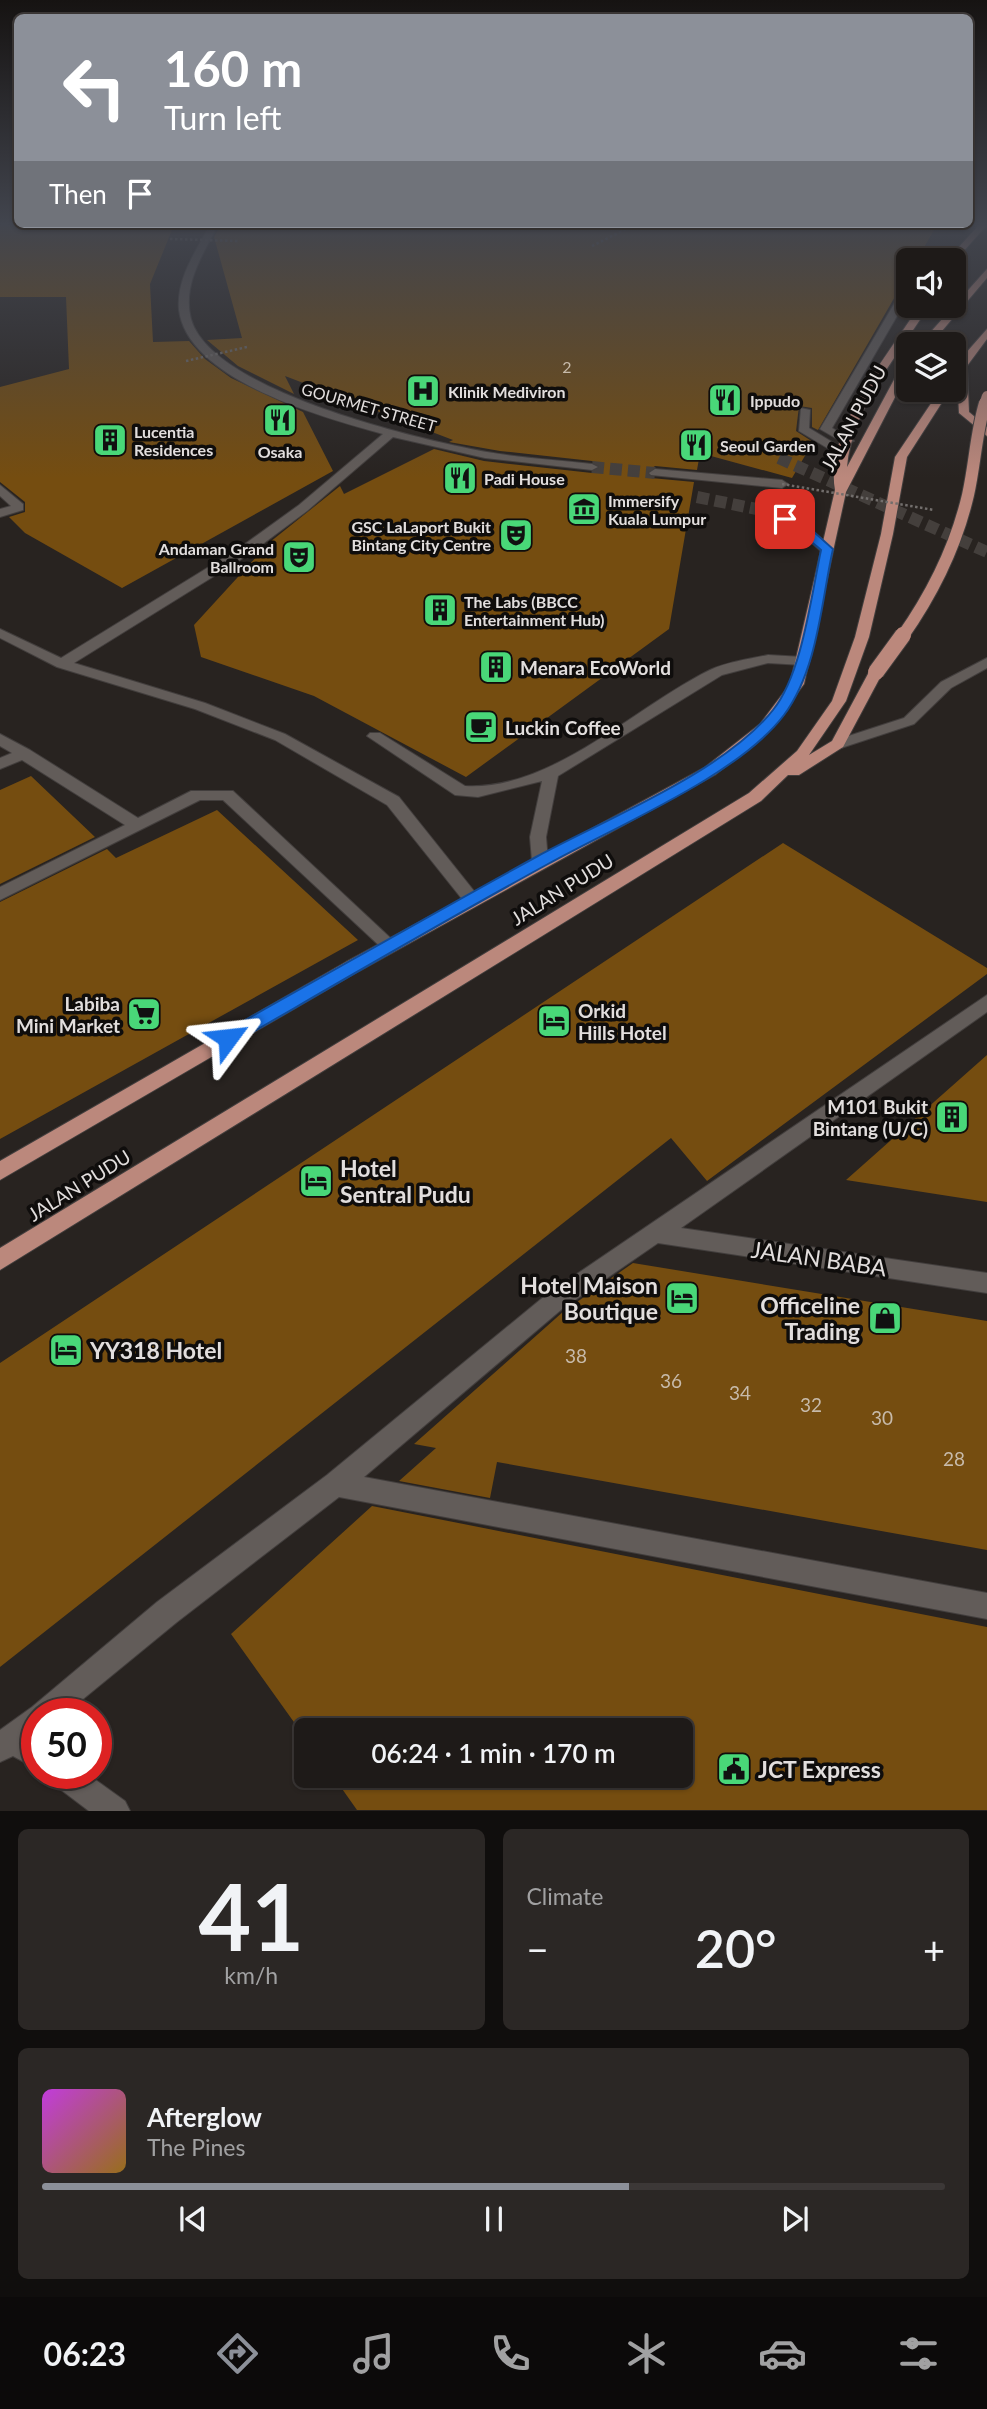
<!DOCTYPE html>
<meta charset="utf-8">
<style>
:root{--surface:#1e1a18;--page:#2b2725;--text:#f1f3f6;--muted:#a1a1a2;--line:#3c3837;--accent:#8c9099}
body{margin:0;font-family:Lato,sans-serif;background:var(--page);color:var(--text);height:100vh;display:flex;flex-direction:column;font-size:26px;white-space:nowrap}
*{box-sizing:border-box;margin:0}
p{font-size:23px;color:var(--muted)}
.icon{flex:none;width:38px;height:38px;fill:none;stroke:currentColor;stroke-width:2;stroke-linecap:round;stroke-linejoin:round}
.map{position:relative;height:1811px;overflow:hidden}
.details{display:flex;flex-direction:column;gap:18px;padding:18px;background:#100e0d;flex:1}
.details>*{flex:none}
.hud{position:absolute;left:14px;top:14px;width:959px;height:214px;border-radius:10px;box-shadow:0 2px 5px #0004,0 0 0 2px var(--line);background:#8c9099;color:#fff;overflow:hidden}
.controls{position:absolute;left:896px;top:248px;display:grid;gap:14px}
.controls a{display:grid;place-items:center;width:70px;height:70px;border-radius:10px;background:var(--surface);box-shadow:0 2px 5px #0004,0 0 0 2px var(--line);font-size:35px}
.speed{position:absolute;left:21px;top:1698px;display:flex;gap:14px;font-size:35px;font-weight:700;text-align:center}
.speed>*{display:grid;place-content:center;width:91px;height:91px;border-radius:50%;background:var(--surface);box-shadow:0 2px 5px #0004,0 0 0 2px var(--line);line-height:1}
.speed .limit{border:10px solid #d22;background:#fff;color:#111}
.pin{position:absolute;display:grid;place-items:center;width:60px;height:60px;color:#fff;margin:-30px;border-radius:14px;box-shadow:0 4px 10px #0006}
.me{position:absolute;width:77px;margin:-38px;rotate:60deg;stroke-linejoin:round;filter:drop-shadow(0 0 5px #0008)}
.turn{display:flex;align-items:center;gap:24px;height:147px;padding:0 35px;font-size:32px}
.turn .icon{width:91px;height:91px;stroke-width:2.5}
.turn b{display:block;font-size:49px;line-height:60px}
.then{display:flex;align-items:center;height:66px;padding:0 35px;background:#0003;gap:14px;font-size:26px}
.big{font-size:52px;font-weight:600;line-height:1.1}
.details .card{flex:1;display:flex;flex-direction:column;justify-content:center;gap:10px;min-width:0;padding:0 24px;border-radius:10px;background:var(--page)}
.details .dial{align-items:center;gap:0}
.dial b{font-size:91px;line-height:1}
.song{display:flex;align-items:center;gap:21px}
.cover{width:84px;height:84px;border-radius:10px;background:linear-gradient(135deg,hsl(290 70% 55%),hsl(40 70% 35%))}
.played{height:7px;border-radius:4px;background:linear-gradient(90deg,var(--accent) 65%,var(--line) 65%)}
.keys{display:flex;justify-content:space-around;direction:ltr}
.heat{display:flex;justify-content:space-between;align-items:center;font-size:38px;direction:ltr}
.details .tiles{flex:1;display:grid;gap:18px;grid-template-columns:1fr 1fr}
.card:last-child{grid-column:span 2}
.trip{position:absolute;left:294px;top:1718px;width:399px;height:70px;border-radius:10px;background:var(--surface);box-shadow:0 2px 5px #0004,0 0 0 2px var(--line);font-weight:600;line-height:70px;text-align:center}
.tab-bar{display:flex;height:112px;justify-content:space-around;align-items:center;background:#0c0a0a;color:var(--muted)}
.tab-bar .icon{width:49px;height:49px}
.tab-bar .on{color:var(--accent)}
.tab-bar b{font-size:32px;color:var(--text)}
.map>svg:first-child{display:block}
.building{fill:#754d10}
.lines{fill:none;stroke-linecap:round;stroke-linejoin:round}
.minor-tunnel{stroke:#443f3c;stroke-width:12;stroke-dasharray:12 6;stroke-linecap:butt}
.minor-casing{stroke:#423e3d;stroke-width:2}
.major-casing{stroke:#423e3d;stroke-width:2}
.path{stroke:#726e6c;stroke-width:2.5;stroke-dasharray:2.5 2.5;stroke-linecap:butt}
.minor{fill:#625c59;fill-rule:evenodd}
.major{fill:#bb887c;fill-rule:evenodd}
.major-bridge-far2-casing{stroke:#423e3d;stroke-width:11;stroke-linecap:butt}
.major-bridge-far1-casing{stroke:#423e3d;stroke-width:14;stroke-linecap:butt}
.major-bridge-casing{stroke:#423e3d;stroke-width:18;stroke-linecap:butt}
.path-bridge{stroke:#726e6c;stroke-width:2.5;stroke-dasharray:2.5 2.5;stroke-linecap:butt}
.major-bridge-far2{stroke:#bb887c;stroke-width:10}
.major-bridge-far1{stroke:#bb887c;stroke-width:12}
.major-bridge{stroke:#bb887c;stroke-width:16}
.route{fill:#1a73e8;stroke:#114b97;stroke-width:2}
.labels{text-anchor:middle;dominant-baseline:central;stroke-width:7;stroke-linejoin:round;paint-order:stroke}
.number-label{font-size:16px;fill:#c7baaa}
.far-poi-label{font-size:16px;font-weight:bold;fill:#e2dedd;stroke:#0f0d0c;text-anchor:start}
.far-street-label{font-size:16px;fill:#e2dedd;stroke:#0f0d0c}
.street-label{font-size:19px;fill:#e2dedd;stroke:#0f0d0c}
.poi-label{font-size:19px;font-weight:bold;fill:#e2dedd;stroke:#0f0d0c;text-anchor:start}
.near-number-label{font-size:19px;fill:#c7baaa}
.near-poi-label{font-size:23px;font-weight:bold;fill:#e2dedd;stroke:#0f0d0c;text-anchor:start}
.near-street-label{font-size:23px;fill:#e2dedd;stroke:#0f0d0c}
</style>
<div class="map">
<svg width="987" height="1811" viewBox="0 0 987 1811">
<rect width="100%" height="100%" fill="#282320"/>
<path class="building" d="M0,225H174L150,284L153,342L189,341L205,359L231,378L303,412L333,471L122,588L25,533L9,517L25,512V502L0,482V387L69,369L66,297H0Z
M221,225H937L916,261H908V274L818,430L812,427V408L799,406L796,431L813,442L792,478L700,453L697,470L655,466L648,471L651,478L694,482L669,629L466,777L314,696L201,657L194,625L270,542L340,486L344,494L434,449L484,461L592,473L600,466L592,461L500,451L449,442L453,440L285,376L294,394L238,366L207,340L242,338L214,237Z
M31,776L95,837L0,884V790Z
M217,810L358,940L0,1139V902L107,849L116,858Z
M783,843L987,968V974L707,1181L671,1138L0,1667V1363Z
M987,1055V1202L846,1180Z
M633,1263L987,1321V1550L497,1462L490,1498L399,1481L436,1448L414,1444L564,1311Z
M372,1506L987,1627V1810H357L333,1776H681V1731H306V1739L231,1634Z"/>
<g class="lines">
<path class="minor-tunnel" d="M779,458L987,552
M592,467L655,473
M697,497L771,512"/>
<g class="minor-casing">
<path id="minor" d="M210,225H218C203,254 182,285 191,319C211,391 420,440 487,452C521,458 557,460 592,464L598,467L592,470L485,458L393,437L307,511L248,555L74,663L205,703L285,734L399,797L478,896L481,900L478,904H466L387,805L275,740L195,709L57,667L0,638V629L61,658L238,549L299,505L383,434C326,418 188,381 179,310C176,279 196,251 210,225Z
M953,253L956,258L935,261L936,259Z
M908,286V297L832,428L854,441L844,443L820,429L903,289Z
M801,408L810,410L809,428L847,451V455H839L799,431Z
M655,469L782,480L788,484L782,488L651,475L649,473Z
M0,485L23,504V510L0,517V509L11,506L0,496Z
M771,508L804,523L833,549L822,552L796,529L767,515L765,512Z
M768,655L803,657L810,661L803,665L768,663L722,675L558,776L546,837L548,861L540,867L532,861L530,837L542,781L478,797L455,795L367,736L370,733H380L465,786C552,791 636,706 710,670C727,662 750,659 768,655Z
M987,658V668L951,688L914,724L838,749L830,744L833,741L904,718L941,682Z
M0,734L30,750L138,818L191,791H233L399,946L396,950H384L223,800H200L0,900V887L125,825L22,760L0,769V758L12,753L0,746Z
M987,995V1012L681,1228L987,1273V1293L658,1243L562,1309L364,1477L987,1593V1619L339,1497L177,1622L66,1713H37V1769L13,1756L0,1762V1730L32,1707L157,1602L327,1475L546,1295Z
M47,1773H86L125,1801L130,1811H89L52,1783Z"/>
</g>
<g class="major-casing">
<path id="major" d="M979,225H987L954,262L946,261Z
M987,269V278L930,345H919Z
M919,306H929C898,355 852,408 847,467L903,363L908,360V372L846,492L804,684L770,730L716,774L359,971L0,1180V1161L346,962L704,768L760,724L790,684L835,490C824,431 889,354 919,306Z
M987,329V339L967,366L969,412L987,427V436L959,413L957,377H954L958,362Z
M940,390H950L907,457L893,534L869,637L846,701L809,755L832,741L869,672L871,669H881L883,672L843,747L799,775H788L761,801L0,1270V1248L749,793L797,751L832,701L855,637L881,534L895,457Z"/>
</g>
<path class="path" d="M592,246L634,225"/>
<use href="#minor" class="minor"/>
<use href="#major" class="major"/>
<g class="major-bridge-far2-casing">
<path id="major-bridge-far2" d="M984,405L987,396"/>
</g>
<g class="major-bridge-far1-casing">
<path id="major-bridge-far1" d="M902,637C933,593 956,546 968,495C975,464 976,433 985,403"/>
</g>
<g class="major-bridge-casing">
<path id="major-bridge" d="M876,672L903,635"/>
</g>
<path class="path-bridge" d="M170,239L239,241
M186,361L247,347
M782,484L934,510"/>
<use href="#major-bridge-far2" class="major-bridge-far2"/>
<use href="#major-bridge-far1" class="major-bridge-far1"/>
<use href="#major-bridge" class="major-bridge"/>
</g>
<linearGradient id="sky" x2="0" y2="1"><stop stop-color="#161312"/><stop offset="0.47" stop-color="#42454e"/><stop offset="1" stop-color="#42454e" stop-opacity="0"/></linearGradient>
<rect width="987" height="478" fill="url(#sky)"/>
<path class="route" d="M785,515L804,523L833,549C821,603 818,669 784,715C738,776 616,826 548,864C442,922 338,983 234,1043H222L219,1038L222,1033C326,975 430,915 536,857C606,819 724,772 773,710C802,674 811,597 821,550C808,538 792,529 780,519Z"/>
<defs>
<g id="hospital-square" transform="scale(1.75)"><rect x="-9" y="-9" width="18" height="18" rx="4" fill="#49d778" stroke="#0f0d0c"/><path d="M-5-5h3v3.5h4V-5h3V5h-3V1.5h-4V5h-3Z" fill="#111"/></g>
<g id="restaurant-square" transform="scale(1.75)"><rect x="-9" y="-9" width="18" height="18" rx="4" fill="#49d778" stroke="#0f0d0c"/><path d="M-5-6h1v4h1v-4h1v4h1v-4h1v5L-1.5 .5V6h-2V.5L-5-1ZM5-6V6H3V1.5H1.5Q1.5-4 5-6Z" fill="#111"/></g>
<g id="building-square" transform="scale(1.75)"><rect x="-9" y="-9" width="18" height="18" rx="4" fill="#49d778" stroke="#0f0d0c"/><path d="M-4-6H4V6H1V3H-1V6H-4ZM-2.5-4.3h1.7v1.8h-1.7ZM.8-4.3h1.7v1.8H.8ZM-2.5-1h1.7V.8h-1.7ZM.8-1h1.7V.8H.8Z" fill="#111"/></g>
<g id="museum-square" transform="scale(1.75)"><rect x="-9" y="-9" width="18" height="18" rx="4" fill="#49d778" stroke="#0f0d0c"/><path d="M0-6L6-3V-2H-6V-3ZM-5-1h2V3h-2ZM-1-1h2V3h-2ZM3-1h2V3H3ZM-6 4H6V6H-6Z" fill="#111"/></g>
<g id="theatre-square" transform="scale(1.75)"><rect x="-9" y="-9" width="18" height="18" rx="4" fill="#49d778" stroke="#0f0d0c"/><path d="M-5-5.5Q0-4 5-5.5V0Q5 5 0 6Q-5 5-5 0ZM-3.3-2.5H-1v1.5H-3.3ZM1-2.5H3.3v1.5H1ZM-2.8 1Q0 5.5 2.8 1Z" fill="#111"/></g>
<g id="cafe-square" transform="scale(1.75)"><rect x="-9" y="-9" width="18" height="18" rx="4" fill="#49d778" stroke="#0f0d0c"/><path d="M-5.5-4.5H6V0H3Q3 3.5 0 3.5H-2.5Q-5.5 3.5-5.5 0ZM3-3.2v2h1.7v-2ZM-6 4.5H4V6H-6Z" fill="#111"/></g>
<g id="supermarket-square" transform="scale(1.75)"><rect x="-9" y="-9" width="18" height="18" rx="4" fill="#49d778" stroke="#0f0d0c"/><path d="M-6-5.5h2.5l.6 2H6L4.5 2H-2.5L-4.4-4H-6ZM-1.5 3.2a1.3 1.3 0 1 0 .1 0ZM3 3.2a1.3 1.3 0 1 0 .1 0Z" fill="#111"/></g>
<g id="hotel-square" transform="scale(1.75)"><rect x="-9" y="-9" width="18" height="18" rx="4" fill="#49d778" stroke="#0f0d0c"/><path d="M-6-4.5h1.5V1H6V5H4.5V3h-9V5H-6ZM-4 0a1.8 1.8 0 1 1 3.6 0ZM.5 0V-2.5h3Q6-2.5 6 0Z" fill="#111"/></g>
<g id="shop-square" transform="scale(1.75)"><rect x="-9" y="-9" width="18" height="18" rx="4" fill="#49d778" stroke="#0f0d0c"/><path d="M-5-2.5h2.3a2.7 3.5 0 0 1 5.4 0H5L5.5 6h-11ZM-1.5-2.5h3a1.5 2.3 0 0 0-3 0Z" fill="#111"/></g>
<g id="civic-square" transform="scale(1.75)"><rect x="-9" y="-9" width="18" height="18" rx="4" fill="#49d778" stroke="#0f0d0c"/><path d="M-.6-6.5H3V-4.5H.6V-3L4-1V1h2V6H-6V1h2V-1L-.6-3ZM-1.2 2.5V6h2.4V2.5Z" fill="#111"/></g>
</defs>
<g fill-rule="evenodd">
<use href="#hospital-square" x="423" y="391"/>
<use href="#restaurant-square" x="725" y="400"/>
<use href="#restaurant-square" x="280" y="420"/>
<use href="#building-square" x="110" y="440"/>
<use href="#restaurant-square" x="696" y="445"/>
<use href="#restaurant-square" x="460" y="478"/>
<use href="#museum-square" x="584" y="509"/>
<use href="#theatre-square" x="516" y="535"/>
<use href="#theatre-square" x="299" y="557"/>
<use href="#building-square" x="440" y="610"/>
<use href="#building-square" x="496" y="667"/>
<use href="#cafe-square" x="481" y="727"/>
<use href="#supermarket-square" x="144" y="1014"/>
<use href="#hotel-square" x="554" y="1021"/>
<use href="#building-square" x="952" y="1117"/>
<use href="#hotel-square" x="316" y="1181"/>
<use href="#hotel-square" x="682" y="1298"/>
<use href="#shop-square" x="885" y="1318"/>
<use href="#hotel-square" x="66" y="1350"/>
<use href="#civic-square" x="734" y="1769"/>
</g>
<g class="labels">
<g class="number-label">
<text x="567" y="366">2</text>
</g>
<g class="far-poi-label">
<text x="448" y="391">Klinik Mediviron</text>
<text x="750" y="400">Ippudo</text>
<text x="134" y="431">Lucentia<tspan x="134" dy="18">Residences</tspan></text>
<text x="720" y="445">Seoul Garden</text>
<text x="280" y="451" text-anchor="middle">Osaka</text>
<text x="484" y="478">Padi House</text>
<text x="608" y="500">Immersify<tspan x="608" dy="18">Kuala Lumpur</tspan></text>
<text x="491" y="526" text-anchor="end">GSC LaLaport Bukit<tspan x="491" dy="18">Bintang City Centre</tspan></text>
<text x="274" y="548" text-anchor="end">Andaman Grand<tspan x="274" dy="18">Ballroom</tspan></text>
<text x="464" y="601">The Labs (BBCC<tspan x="464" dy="18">Entertainment Hub)</tspan></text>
</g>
<g class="far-street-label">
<text transform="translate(369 407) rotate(16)">GOURMET STREET</text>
</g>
<g class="street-label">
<text transform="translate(853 418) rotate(-62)">JALAN PUDU</text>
<text transform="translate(562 889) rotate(-32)">JALAN PUDU</text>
<text transform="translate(79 1185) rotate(-32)">JALAN PUDU</text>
</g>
<g class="poi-label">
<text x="520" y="667">Menara EcoWorld</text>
<text x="505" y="727">Luckin Coffee</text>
<text x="120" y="1003" text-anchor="end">Labiba<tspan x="120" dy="22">Mini Market</tspan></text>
<text x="578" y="1010">Orkid<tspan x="578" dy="22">Hills Hotel</tspan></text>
<text x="928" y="1106" text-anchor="end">M101 Bukit<tspan x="928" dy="22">Bintang (U/C)</tspan></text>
</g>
<g class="near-number-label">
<text x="576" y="1355">38</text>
<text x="671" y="1380">36</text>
<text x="740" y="1392">34</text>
<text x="811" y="1404">32</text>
<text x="882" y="1417">30</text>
<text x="954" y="1458">28</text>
</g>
<g class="near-poi-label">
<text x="340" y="1168">Hotel<tspan x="340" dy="26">Sentral Pudu</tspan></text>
<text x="658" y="1285" text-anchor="end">Hotel Maison<tspan x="658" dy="26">Boutique</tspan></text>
<text x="860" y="1305" text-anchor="end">Officeline<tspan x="860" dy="26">Trading</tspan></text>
<text x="90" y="1350">YY318 Hotel</text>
<text x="758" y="1769">JCT Express</text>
</g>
<g class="near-street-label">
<text transform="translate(819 1258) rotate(8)">JALAN BABA</text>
</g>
</g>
</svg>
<div class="controls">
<a><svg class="icon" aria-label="sound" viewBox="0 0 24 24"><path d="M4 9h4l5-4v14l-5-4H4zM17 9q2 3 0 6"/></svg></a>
<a><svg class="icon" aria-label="layers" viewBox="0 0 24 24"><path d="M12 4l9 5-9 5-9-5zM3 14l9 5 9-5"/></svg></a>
</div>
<div class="speed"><div class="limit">50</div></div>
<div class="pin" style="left:785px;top:519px;background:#d93025"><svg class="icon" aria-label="arrive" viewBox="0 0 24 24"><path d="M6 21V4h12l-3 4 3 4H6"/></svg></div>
<svg class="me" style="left:228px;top:1038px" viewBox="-20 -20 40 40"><path d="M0-17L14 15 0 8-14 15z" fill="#1a73e8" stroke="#fff" stroke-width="4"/></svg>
<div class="trip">06:24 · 1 min · 170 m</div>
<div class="hud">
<div class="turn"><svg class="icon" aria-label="left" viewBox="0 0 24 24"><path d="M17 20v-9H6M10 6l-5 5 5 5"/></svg><div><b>160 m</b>Turn left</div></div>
<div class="then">Then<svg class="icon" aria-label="arrive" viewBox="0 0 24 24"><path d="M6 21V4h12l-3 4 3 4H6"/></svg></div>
</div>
</div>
<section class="details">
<div class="tiles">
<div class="card dial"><b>41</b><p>km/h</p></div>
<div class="card"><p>Climate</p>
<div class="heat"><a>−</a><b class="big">20°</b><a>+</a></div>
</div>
<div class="card">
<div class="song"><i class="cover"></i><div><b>Afterglow</b><p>The Pines</p></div></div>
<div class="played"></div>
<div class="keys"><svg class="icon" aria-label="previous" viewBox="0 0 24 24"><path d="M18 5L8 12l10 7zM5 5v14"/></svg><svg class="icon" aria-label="pause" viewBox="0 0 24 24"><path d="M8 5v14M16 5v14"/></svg><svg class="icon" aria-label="next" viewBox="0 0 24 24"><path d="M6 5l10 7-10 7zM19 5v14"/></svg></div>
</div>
</div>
</section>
<nav class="tab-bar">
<b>06:23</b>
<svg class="icon on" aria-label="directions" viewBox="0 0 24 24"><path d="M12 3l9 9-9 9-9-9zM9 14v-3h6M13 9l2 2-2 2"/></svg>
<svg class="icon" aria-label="music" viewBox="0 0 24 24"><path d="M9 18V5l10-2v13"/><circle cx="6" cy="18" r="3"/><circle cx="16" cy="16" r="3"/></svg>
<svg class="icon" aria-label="phone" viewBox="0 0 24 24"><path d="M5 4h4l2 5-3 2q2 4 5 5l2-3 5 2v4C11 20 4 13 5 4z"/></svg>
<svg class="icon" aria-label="climate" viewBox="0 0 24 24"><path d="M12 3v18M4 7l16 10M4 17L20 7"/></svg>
<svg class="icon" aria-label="car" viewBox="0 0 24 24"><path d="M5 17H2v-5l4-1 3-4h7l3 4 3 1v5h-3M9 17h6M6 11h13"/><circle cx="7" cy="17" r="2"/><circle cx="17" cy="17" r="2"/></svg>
<svg class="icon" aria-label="filters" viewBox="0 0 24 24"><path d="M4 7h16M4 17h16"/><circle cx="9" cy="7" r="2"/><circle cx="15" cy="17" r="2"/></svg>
</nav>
